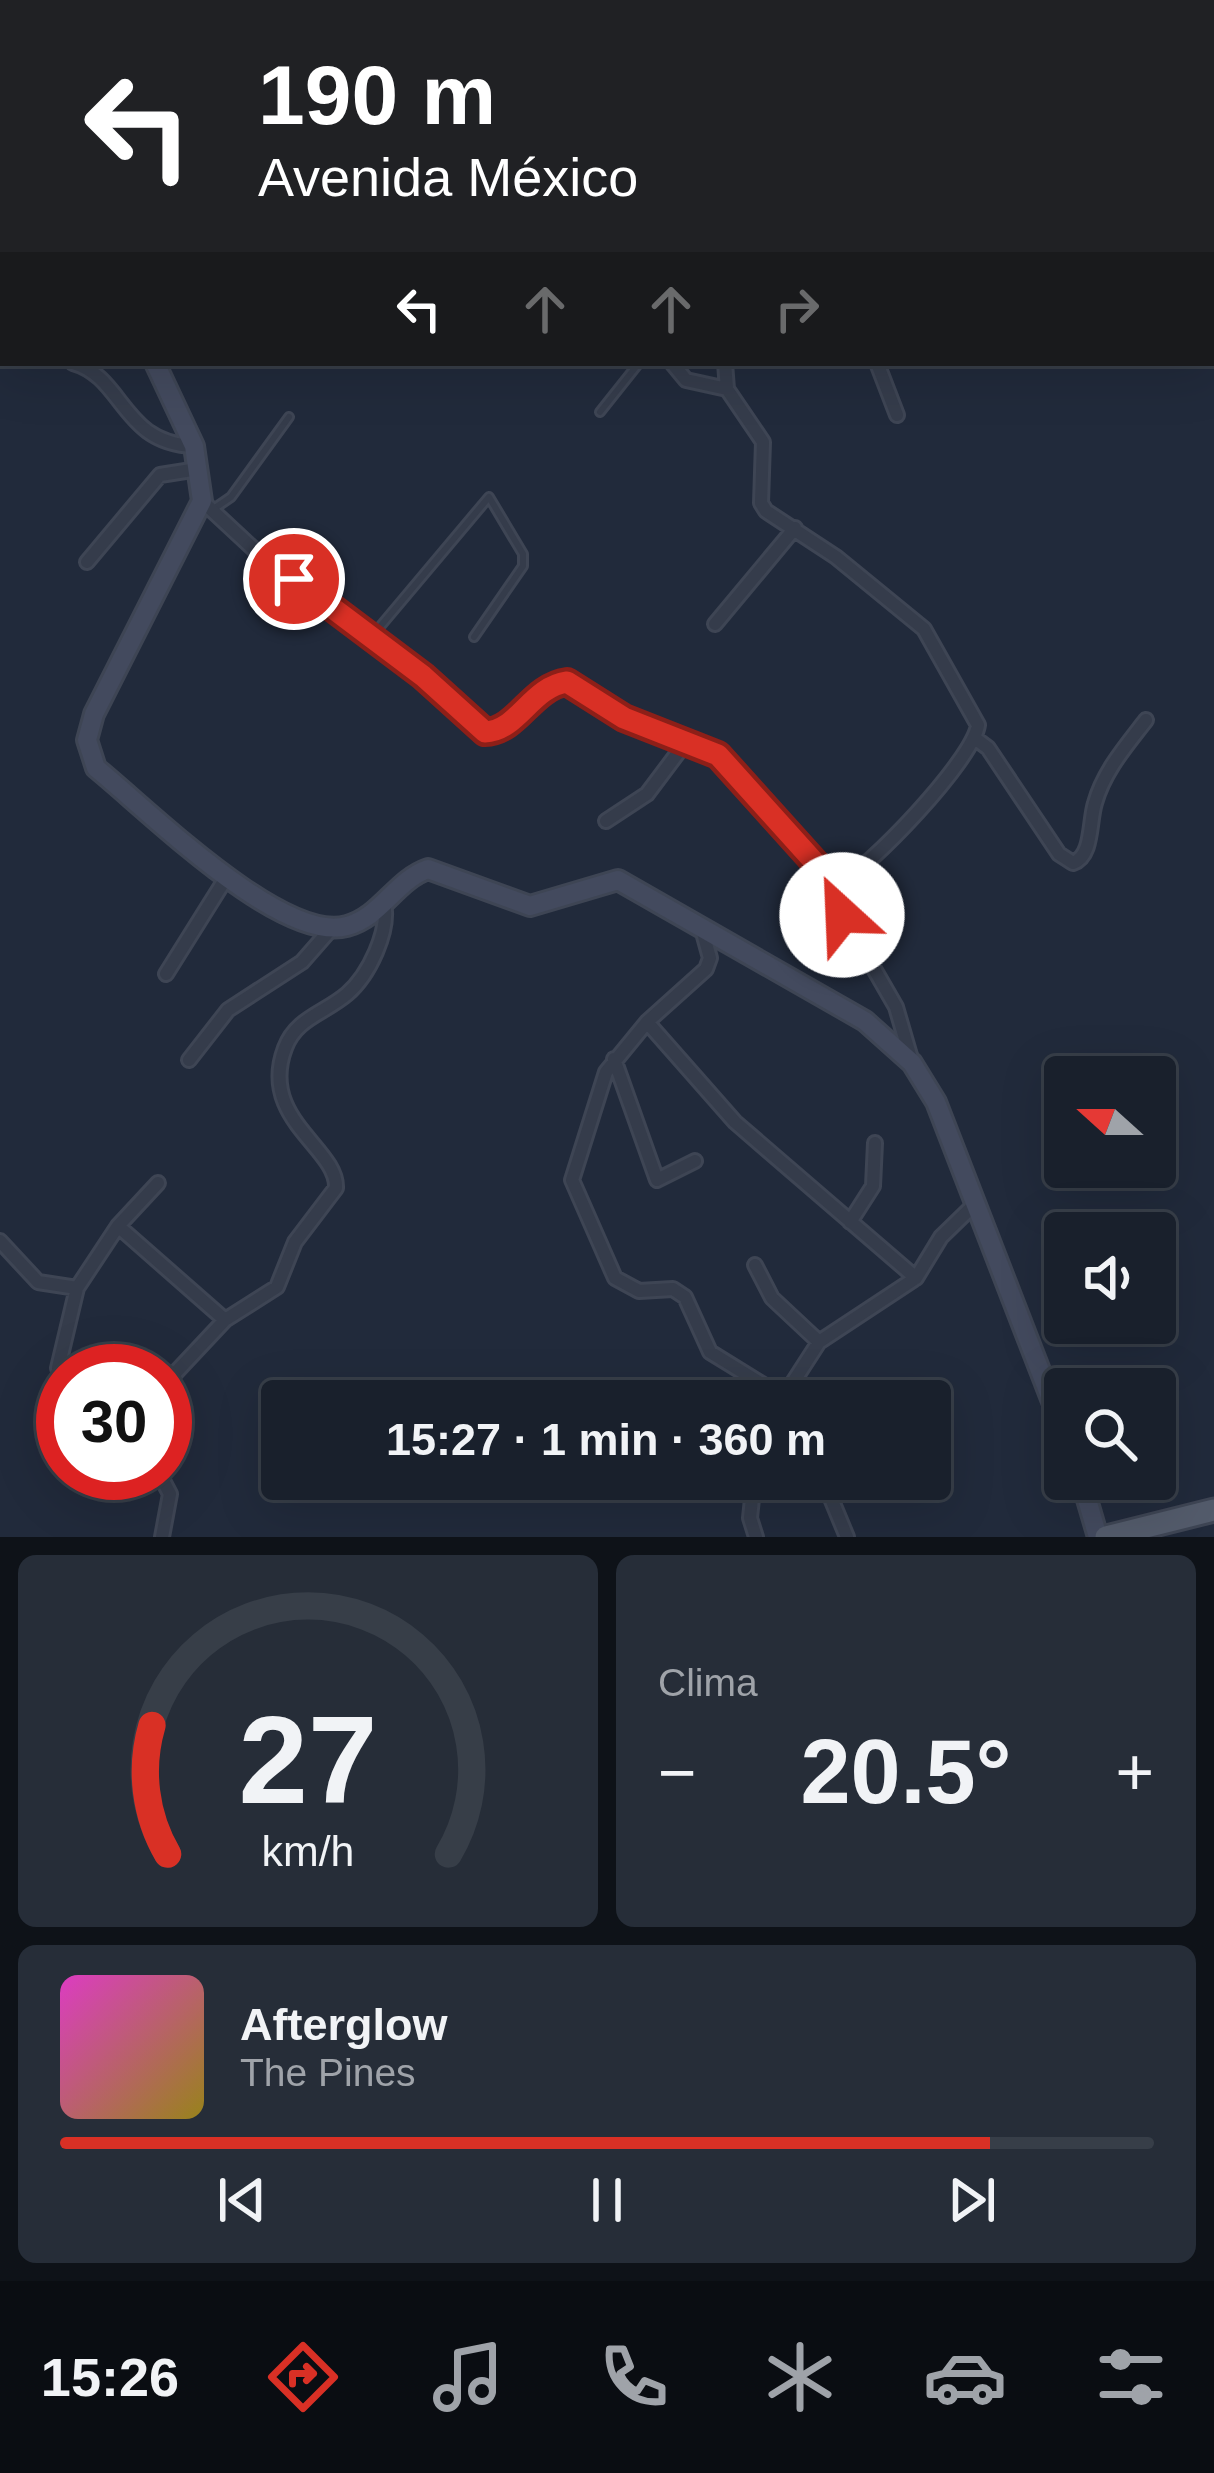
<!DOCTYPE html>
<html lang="es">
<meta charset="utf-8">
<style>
:root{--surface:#19202c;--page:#262d38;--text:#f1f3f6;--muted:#9fa3a9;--line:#373e48;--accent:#d93025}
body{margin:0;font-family:Arial,sans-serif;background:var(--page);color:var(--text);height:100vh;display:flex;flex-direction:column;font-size:45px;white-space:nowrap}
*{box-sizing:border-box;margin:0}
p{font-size:39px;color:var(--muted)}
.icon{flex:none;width:66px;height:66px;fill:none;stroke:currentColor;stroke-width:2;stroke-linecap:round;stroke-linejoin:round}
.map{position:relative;height:1537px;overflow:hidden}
.panel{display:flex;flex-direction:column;gap:18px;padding:18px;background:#0e1218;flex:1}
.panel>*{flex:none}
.hud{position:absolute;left:0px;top:0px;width:1215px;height:366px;box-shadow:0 12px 48px #0002,0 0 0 3px var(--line);background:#202124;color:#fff;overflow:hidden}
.needle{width:78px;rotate:291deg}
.controls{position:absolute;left:1044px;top:1056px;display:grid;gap:24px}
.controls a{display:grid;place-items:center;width:132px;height:132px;border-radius:12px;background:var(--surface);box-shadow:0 12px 48px #0002,0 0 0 3px var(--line);font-size:60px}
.speed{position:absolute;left:36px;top:1344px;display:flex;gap:24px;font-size:60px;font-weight:700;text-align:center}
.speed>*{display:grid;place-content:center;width:156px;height:156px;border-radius:50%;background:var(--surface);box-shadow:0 12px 48px #0002,0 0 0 3px var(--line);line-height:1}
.speed .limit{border:18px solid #d22;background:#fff;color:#111}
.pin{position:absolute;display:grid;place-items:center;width:102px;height:102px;color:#fff;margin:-51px;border:6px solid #fff;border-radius:50%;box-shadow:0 3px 12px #0007}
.me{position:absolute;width:132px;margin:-66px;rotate:335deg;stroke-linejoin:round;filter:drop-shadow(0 0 9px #0008)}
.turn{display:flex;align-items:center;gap:42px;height:252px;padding:0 60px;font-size:54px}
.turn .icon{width:156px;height:156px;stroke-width:2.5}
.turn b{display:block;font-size:84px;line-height:102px}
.lanes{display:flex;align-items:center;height:114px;padding:0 60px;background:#0003;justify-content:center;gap:60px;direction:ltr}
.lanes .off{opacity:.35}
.big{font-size:90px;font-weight:800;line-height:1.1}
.panel .widget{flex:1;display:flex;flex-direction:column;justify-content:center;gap:18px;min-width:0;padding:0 42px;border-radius:18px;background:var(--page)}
.panel .dial{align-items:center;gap:0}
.dial svg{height:312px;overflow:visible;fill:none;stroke:var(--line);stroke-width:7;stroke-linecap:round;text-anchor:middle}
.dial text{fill:var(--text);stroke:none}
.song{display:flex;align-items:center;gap:36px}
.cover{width:144px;height:144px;border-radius:18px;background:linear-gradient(135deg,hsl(310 70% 55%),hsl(50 70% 35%))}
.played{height:12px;border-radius:6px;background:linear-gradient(90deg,var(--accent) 85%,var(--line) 85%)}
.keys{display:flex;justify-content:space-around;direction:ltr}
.heat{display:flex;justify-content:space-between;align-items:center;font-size:66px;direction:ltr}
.panel .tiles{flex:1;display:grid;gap:18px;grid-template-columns:1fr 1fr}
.widget:last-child{grid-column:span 2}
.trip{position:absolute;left:261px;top:1380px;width:690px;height:120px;border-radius:12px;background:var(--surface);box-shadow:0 12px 48px #0002,0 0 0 3px var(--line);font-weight:800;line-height:120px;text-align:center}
.dock{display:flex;height:192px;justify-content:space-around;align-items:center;background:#0a0d12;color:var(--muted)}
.dock .icon{width:84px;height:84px}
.dock .active{color:var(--accent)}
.dock b{font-size:54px;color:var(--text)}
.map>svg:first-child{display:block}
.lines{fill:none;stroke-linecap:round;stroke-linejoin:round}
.lane-casing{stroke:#3e4554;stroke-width:12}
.street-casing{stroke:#3e4554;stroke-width:18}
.secondary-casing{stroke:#3e4554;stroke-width:24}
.primary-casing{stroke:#3e4554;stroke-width:27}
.lane{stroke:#353c4b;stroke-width:6}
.street{stroke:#353c4b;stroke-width:12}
.secondary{stroke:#434a5e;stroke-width:18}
.primary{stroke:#535b6b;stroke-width:21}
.route-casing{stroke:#8d1f18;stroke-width:30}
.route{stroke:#d93025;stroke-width:21}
</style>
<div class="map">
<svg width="1214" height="1537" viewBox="0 0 1214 1537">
<rect width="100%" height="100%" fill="#212a3b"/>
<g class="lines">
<g class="lane-casing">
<path id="lane" d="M542,3L543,0
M600,412L639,363
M215,508L231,497L289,417
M373,635L489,497L523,554V566L474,637"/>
</g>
<g class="street-casing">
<path id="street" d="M421,0L426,3
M292,3L294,0
M727,3L729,0
M0,11L3,10
M0,111L3,116
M0,290L3,292
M73,363C124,377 122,444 194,446
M672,363L686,380L727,389L763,442L761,503L766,511L836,557L924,629L978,725C973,760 869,869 836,886
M725,363L727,389
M877,363L897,415
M202,501L259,554L423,676L485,732C518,731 531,687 567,682L624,718L718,755L732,767L836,886L843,915L896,1007L912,1062
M87,562L160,475L198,469
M715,624L795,528
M976,739L988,748L1059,854L1073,863C1093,856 1089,822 1095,803C1104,771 1126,746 1146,720
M606,821L647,794L686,742
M702,929L710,958L706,969L647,1022L606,1072L572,1180L615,1278L639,1291L673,1289L685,1297L710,1352L783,1397
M166,974L228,875
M647,1022L735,1122L916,1278
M614,1059L657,1180L695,1161
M189,1060L228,1010L302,962L330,930
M850,1222L873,1186L875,1143
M118,1226L225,1320
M0,1241L38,1282L77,1288L118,1226L158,1183
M755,1265L772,1298L819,1342
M63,1379L58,1368L77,1288
M165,1384L225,1320L277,1287L295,1242L336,1188C338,1148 258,1119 285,1048C296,1018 325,1013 347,994C369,975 390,931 384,903
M781,1401L819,1342L916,1278L941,1237L976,1203
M159,1473L170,1494L162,1537
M754,1479L750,1518L756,1537
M823,1479L847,1537"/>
</g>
<g class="secondary-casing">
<path id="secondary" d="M47,0L48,3
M155,363L194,446L202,501L94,714L87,740L96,768C148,810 282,944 347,926C381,917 396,880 428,869L530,906L618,880L865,1021L912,1063L936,1102L1065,1435
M1081,1479L1098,1537"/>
</g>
<g class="primary-casing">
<path id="primary" d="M1106,1537L1214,1510"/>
</g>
<use href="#lane" class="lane"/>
<use href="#street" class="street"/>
<use href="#secondary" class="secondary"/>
<use href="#primary" class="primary"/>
</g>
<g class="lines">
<g class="route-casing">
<path id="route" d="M294,579L423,676L485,732C518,731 531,687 567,682L624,718L718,755L836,886L842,915"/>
</g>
<use href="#route" class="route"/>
</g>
</svg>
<div class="controls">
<a><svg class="needle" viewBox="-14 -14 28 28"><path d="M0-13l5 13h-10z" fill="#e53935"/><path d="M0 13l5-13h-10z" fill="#9fa3a9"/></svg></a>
<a><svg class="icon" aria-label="sound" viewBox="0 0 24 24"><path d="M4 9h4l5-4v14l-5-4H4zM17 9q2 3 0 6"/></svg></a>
<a><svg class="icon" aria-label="search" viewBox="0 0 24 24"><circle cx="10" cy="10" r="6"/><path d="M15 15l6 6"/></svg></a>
</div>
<div class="speed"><div class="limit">30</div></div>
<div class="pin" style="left:294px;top:579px;background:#d93025"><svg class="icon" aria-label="arrive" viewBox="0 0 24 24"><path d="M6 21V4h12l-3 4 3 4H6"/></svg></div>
<svg class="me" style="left:842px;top:915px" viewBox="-20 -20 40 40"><circle r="19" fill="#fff"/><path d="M0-13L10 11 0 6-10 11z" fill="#d93025"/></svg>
<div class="trip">15:27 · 1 min · 360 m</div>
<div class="hud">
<div class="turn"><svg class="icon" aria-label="left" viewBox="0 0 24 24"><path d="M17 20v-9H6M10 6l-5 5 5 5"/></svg><div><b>190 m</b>Avenida México</div></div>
<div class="lanes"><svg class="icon" aria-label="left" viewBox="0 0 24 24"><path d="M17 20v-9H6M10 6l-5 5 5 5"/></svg><svg class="icon off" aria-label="ahead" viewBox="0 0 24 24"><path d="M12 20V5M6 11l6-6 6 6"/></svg><svg class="icon off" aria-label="ahead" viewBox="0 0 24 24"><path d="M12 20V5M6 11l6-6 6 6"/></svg><svg class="icon off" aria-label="right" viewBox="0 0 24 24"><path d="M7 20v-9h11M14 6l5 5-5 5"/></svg></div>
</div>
</div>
<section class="panel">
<div class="tiles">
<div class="widget dial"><svg viewBox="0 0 100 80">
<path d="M14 69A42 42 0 1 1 86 69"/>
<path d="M14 69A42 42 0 0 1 10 36" stroke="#d93025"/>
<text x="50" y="56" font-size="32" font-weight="700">27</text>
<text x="50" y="72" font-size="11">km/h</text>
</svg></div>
<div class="widget"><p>Clima</p>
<div class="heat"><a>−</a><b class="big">20.5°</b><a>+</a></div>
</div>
<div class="widget">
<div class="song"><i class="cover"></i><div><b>Afterglow</b><p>The Pines</p></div></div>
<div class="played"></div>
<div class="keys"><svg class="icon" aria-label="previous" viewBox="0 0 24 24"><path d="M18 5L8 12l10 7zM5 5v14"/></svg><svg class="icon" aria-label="pause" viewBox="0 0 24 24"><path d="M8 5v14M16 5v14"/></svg><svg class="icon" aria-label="next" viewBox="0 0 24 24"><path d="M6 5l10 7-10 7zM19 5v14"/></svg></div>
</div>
</div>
</section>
<nav class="dock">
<b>15:26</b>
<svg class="icon active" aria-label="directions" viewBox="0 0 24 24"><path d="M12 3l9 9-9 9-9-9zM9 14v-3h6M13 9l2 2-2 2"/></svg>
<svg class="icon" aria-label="music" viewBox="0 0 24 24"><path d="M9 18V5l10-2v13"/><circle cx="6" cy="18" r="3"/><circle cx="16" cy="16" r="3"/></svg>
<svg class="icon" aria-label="phone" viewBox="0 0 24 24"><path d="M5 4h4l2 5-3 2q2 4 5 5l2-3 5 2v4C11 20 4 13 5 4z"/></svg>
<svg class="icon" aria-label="climate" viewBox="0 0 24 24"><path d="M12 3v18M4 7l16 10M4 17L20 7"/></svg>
<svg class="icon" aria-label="car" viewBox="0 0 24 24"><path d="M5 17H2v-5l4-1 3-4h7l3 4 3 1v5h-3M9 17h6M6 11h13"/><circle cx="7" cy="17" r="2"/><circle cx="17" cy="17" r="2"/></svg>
<svg class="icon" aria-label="filters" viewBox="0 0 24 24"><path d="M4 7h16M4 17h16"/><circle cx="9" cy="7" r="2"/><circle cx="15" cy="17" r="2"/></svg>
</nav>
